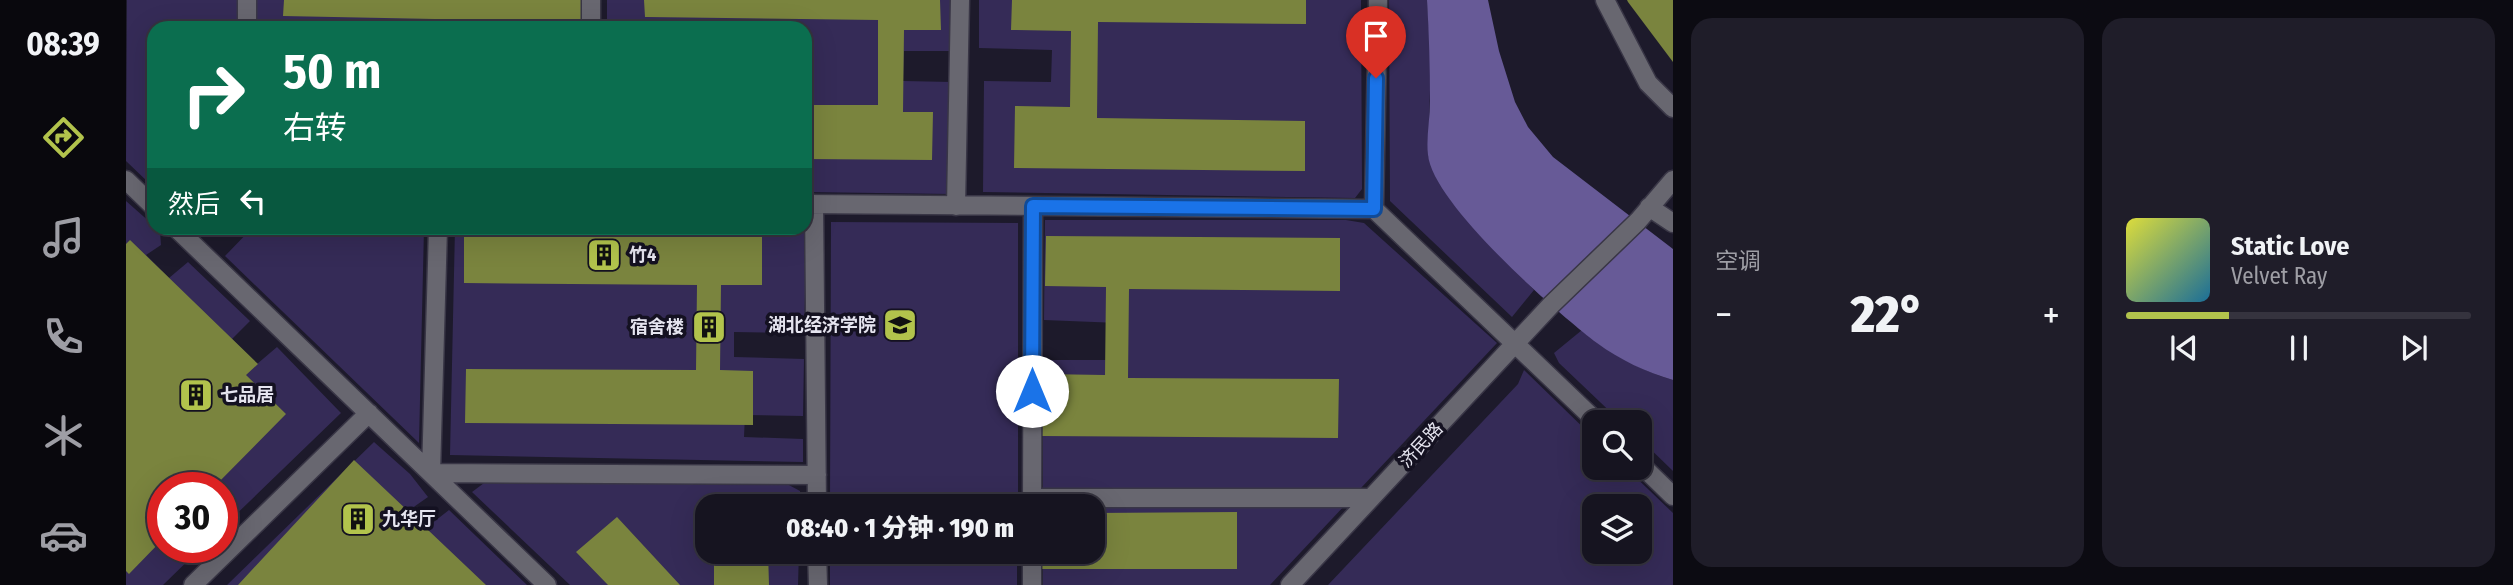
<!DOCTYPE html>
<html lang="zh">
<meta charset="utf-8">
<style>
:root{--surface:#161420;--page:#1f1d29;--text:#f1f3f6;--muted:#9e9ea5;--line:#35333e;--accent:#b2c34c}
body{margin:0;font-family:"Fira Sans Condensed","Noto Sans SC",sans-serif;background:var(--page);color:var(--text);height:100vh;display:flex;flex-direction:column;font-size:26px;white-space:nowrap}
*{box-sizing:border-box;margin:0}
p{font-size:23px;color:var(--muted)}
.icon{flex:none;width:38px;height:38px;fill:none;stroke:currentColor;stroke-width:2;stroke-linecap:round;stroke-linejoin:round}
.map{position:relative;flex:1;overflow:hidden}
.drawer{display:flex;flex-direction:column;gap:18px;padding:18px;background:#0c0b12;width:840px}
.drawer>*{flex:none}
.hud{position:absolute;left:21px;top:21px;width:665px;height:214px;border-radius:21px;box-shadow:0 7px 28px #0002,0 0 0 2px var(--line);background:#0b6e4f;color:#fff;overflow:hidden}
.fabs{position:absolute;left:1456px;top:410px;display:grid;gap:14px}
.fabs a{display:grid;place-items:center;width:70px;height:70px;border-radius:14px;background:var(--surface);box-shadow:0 7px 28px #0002,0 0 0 2px var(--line);font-size:35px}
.speed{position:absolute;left:21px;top:472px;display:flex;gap:14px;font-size:35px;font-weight:700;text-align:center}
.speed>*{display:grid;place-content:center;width:91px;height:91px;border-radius:50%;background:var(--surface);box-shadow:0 7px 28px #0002,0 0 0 2px var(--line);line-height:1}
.speed .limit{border:10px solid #d22;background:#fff;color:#111}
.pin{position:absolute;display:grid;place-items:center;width:60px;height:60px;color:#fff;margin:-72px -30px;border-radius:50% 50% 50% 0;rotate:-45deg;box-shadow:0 0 7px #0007}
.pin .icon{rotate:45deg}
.me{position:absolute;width:77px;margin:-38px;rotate:0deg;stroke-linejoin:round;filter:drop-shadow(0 0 5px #0008)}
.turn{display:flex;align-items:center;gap:24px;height:147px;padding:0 21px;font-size:32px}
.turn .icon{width:91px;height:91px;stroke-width:2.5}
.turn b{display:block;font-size:49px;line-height:60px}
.then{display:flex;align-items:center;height:66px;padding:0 21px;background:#0003;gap:14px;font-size:26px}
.big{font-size:52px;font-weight:800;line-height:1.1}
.drawer .widget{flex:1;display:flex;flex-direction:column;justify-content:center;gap:10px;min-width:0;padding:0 24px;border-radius:21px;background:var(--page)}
.song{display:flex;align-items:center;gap:21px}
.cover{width:84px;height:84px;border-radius:10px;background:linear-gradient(135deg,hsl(60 70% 55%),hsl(200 70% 35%))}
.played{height:7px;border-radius:4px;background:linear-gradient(90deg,var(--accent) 30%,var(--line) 30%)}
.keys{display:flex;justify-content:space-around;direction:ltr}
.heat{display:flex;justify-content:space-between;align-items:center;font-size:38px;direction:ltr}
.drawer .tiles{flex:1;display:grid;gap:18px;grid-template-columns:repeat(2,1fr)}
.trip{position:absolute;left:569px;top:494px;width:410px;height:70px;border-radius:21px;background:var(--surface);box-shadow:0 7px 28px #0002,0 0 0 2px var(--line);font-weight:800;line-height:70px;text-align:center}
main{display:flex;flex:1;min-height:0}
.tabs{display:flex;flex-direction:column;width:126px;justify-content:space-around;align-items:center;background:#09080d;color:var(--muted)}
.tabs .icon{width:49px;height:49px}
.tabs .on{color:var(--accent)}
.tabs b{font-size:32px;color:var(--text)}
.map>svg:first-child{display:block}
.green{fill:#352b57;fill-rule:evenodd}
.water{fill:#675a97}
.building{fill:#7a843e}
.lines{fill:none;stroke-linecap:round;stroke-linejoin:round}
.minor-casing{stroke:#393646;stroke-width:21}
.minor{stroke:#686770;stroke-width:18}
.route-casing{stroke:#114b97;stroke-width:18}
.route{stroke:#1a73e8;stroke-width:12}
.labels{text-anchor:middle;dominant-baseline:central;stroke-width:7;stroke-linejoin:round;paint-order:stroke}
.poi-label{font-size:18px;font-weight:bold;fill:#e5e4ef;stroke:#141121;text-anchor:start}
.street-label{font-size:18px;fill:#e5e4ef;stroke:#141121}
</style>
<main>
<nav class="tabs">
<b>08:39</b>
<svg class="icon on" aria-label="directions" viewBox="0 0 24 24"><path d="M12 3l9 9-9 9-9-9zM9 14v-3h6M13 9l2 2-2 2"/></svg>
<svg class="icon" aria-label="music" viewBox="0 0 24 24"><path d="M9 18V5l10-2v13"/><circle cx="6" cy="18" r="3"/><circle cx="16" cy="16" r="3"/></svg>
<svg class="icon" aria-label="phone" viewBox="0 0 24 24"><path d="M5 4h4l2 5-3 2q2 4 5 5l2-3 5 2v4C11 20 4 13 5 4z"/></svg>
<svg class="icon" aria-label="climate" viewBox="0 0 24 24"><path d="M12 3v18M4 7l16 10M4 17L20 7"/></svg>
<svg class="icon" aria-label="car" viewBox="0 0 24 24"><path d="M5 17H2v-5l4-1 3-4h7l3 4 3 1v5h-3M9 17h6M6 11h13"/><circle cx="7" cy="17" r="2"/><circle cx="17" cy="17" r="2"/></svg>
</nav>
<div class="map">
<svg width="1547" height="585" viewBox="0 0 1547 585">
<rect width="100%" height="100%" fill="#1d1a2b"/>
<path class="green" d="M1,0H121V28H28V184H24L0,161Z
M128,0H461V28H128Z
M481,0H825L824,51H778L777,81L826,82L825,194L679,192V28H481Z
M853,0H1235L1236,189L1229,198L857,192L858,81L925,82L926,50L853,48Z
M1263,0H1301L1305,58L1302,156L1325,201L1408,290L1386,317L1264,201Z
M0,201L34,231L35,245L20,255L43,278L62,262L124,321L106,339L131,364L151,347L215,413L96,528V488H37V548H75L37,585H0Z
M679,218H681L678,333L608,332V357L678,359L677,416L619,415L618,437L677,439V462L324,455L329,228H679Z
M919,220H1220L1238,223L1371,343L1144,585H917V551H966V506H917V360H993V323L918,320Z
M705,222L892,223V506H704Z
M126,228H298L293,443L99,256Z
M1456,330C1483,353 1513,370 1547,380V471L1514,439V422H1495L1433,363L1428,353Z
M1398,370L1468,438V467H1499L1547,513V585H1202L1392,384ZM1468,506H1514V551H1468Z
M248,442L284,474L302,497L282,511L300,528L323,510L401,585H101Z
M358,483L661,484L674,491V506H581V551H673L672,585H444L346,492Z
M704,551H891V585H704Z"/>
<path class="water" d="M1301,0H1362L1373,51L1389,102L1402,127L1427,157L1547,249V380C1520,372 1494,360 1471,343C1430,312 1307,204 1302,155C1300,138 1304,119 1304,101C1304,67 1303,34 1301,0Z"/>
<path class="building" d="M158,0H458L457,22L157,16Z
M518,0H814L815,30H778L777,112H807L806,160L679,159V105H752V20L521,17H519Z
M886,0H1180V24L972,22L971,118L1179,121V171L888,168L889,106L944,107L945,31L885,30Z
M1501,0H1547V62L1502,2Z
M338,228H636V285H595L594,370L627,371V425L339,423L340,369L570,370L571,285L338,283Z
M920,236L1214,238V291L1003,289L1002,378L1213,379L1212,438L915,436L916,374L979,375L980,287L919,286Z
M4,240L132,364L120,375L160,414L87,488H37V539L3,574L0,571V244Z
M228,460L282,511L360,585H112Z
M588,498H640V506H588Z
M1111,512V569H915L914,551H966V513Z
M491,517L554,585H482L450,552Z
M588,551H642L643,585H588Z"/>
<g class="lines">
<g class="minor-casing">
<path id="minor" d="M465,0V28
M1252,0L1248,209L1471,422
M1479,0L1522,83L1547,108
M121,28V0
M0,180L28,207
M679,204L1248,209
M688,204L691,506
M830,206L834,0
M1523,207L1547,223
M50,228L421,585
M312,228L305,473L691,475
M1514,464L1547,496
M906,498H1244
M906,506L907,206
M691,551L692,585
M906,551V585
M67,585L243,413
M1164,585L1425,305L1512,221L1547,180"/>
</g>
<use href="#minor" class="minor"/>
</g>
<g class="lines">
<g class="route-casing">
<path id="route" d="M906,391L907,206L1248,209L1250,78"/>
</g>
<use href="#route" class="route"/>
</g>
<defs>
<g id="building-square" transform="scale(1.75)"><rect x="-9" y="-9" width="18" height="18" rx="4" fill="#b2c34c" stroke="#141121"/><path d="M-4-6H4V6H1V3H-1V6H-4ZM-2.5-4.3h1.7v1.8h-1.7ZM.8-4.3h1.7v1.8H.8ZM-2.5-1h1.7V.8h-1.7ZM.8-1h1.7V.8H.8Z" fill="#111"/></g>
<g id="university-square" transform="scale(1.75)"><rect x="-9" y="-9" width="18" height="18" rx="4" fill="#b2c34c" stroke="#141121"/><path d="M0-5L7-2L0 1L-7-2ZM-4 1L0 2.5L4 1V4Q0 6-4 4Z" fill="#111"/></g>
</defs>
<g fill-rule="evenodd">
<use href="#building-square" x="478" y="255"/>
<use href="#university-square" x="774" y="325"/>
<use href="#building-square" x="583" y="327"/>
<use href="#building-square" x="70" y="395"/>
<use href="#building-square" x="232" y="519"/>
</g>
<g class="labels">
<g class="poi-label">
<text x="503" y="255">竹4</text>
<text x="750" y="325" text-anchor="end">湖北经济学院</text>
<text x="558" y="327" text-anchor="end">宿舍楼</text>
<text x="94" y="395">七品居</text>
<text x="256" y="519">九华厅</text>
</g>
<g class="street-label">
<text transform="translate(1295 445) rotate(-47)">济民路</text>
</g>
</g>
</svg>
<div class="fabs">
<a><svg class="icon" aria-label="search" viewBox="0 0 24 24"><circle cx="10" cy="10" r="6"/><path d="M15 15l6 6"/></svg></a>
<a><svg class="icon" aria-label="layers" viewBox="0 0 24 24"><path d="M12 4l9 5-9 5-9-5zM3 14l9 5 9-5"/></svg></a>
</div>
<div class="speed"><div class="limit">30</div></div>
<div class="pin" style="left:1250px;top:78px;background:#d93025"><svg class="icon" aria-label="arrive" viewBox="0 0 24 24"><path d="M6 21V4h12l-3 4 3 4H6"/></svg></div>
<svg class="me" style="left:906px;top:391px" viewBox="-20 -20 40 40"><circle r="19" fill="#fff"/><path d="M0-13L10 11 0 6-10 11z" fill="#1a73e8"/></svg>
<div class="trip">08:40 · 1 分钟 · 190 m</div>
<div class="hud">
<div class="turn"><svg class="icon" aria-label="right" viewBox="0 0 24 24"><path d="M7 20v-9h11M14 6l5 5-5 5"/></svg><div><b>50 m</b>右转</div></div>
<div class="then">然后<svg class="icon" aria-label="left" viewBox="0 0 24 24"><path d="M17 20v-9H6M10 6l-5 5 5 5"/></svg></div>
</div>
</div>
<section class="drawer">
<div class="tiles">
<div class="widget"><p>空调</p>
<div class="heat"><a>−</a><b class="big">22°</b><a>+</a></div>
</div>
<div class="widget">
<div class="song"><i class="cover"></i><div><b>Static Love</b><p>Velvet Ray</p></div></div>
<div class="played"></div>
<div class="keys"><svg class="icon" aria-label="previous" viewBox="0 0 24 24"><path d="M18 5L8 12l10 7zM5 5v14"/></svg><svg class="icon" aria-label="pause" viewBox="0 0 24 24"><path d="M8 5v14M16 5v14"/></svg><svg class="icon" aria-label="next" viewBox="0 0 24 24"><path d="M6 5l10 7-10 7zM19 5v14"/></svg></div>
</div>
</div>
</section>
</main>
